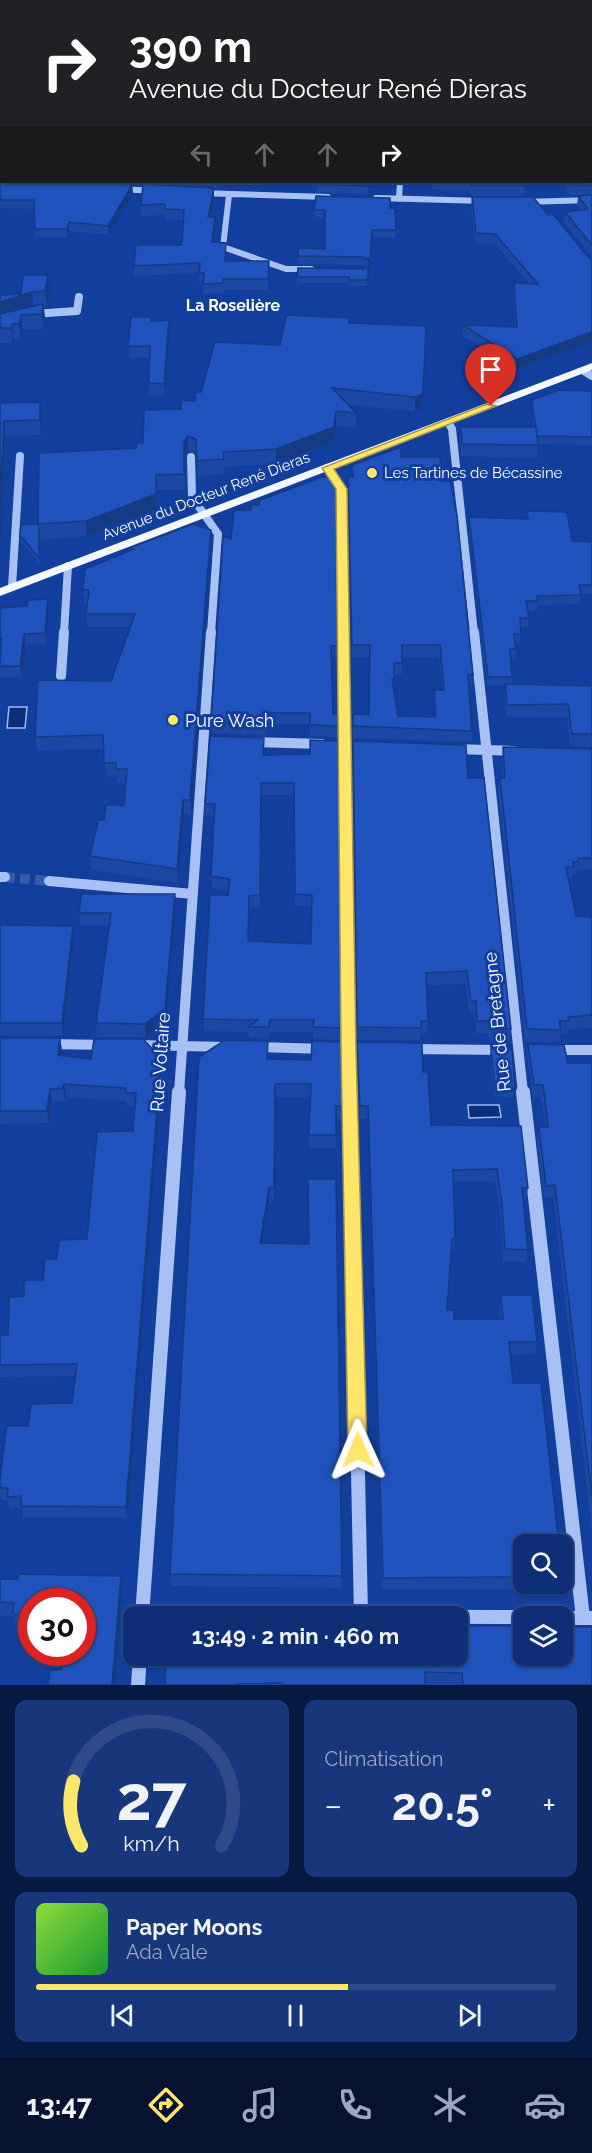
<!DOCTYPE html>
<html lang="fr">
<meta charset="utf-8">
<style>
:root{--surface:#0e2e76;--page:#17367b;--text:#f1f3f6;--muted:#9ba8c5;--line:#2e4a88;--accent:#ffe66b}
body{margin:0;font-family:Raleway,sans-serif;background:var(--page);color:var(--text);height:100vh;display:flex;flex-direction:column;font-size:22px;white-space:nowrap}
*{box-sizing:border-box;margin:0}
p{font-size:20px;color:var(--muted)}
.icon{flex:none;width:33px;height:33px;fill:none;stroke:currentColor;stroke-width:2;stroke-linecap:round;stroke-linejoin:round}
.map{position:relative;height:1685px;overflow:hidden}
.drawer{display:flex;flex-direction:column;gap:15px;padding:15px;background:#081941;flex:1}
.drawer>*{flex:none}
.hud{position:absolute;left:0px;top:0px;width:592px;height:183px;box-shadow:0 2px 4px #0004,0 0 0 2px var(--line);background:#202124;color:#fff;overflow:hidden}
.buttons{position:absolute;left:513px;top:1534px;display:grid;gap:12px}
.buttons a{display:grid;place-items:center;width:60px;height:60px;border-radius:12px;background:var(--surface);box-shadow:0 2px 4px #0004,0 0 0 2px var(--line);font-size:30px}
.speed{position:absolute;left:18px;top:1588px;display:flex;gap:12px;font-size:30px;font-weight:700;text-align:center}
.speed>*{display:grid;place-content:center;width:78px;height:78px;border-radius:50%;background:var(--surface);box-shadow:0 2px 4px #0004,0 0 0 2px var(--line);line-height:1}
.speed .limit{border:9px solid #d22;background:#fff;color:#111}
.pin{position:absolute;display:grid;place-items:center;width:51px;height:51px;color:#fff;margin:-62px -26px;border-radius:50% 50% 50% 0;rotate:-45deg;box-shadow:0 0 6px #0007}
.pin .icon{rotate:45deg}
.me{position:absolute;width:66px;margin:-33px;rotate:359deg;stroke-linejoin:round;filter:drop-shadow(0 0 4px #0008)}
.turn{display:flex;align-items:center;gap:21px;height:126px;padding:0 30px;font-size:27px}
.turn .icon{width:78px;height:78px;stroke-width:2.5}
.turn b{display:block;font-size:42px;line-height:51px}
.lanes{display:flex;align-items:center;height:57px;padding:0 30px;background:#0003;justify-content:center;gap:30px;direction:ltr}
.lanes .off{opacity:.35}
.big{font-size:45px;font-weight:700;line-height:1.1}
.drawer .tile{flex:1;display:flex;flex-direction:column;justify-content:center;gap:9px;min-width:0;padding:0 21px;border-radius:12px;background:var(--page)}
.drawer .dial{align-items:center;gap:0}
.dial svg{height:156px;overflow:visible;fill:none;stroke:var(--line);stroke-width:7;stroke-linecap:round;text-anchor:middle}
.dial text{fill:var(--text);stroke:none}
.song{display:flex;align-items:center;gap:18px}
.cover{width:72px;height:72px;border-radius:9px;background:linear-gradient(135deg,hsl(90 70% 55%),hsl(130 70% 35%))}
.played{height:6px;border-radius:3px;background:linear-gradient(90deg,var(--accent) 60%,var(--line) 60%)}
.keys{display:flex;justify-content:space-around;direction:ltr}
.heat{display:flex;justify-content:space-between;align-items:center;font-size:33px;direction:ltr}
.drawer .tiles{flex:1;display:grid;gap:15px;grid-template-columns:1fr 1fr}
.tile:last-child{grid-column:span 2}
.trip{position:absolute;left:123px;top:1606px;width:345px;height:60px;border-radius:12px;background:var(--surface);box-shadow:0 2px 4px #0004,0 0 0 2px var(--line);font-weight:700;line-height:60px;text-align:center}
.tabs{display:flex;height:96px;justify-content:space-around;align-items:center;background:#06122f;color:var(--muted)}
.tabs .icon{width:42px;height:42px}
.tabs .on{color:var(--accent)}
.tabs b{font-size:27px;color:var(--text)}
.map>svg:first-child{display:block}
.water{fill:#0b2d7a;stroke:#9abaf8;stroke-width:1.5}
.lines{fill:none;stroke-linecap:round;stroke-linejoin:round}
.minor-tunnel{stroke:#365bad;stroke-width:10;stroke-dasharray:10 5;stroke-linecap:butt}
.minor-far3{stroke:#a8c1f4;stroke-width:6}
.minor-far2{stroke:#a8c1f4;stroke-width:8}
.minor-far1{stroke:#a8c1f4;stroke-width:10}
.minor{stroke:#a8c1f4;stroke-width:14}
.major{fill:#f5f8ff;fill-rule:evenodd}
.wall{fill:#1c47a3;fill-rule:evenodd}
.shaded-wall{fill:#163a84}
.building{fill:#2053bd;stroke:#163a84;stroke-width:1.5;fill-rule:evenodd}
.route{fill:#ffe66b;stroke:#a69646;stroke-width:1.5}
.poi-dot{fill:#ffe66b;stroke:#123e9e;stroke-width:2}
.labels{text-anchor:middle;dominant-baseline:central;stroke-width:6;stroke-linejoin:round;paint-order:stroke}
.far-poi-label{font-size:15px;fill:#fff;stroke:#123e9e;text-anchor:start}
.far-street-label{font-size:15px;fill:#fff;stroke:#123e9e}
.far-neighbourhood-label{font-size:16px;font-weight:bold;fill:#fff;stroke:#123e9e}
.poi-label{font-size:18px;fill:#fff;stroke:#123e9e;text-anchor:start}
.street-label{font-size:18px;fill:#fff;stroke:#123e9e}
</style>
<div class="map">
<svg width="592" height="1685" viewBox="0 0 592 1685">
<rect width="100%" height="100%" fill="#123e9e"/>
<path class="water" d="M9,707H27L25,728H7Z
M468,1105H499L501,1117L469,1118Z"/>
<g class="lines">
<path class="minor-tunnel" d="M5,877L49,881"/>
<path class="minor-far3" d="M119,189L157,191
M199,193L328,197
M229,195L223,247L286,269H311
M376,198L484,201
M399,199L400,182
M523,202L592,200"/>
<path class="minor-far2" d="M32,314L77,311L79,297
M584,371L592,376
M448,422L452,429L474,633
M191,457L192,497L218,534L211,633
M327,468L342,489L344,633
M12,587L20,456
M64,633L68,566"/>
<path class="minor-far1" d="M344,632L350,1093
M474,632L523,1093
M61,676L64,632
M251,742L322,744
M455,749L514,751
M0,877H5
M49,881L193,894
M48,1044L108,1045
M135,1045L228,1047
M255,1047L327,1049
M408,1049L504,1050
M552,1050H592
M179,1093L211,632"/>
<path class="minor" d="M350,1092L361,1615
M523,1092L583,1618
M142,1616L524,1617
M142,1617L179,1092
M562,1618H592
M138,1685L140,1656"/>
<path class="major" d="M592,363V370L0,596V588Z"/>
</g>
<path class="wall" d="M0,0H250V2H2Z
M0,80H2V114H0Z
M592,142V195H570L567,190L565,182H591Z
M0,144L2,182L132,185L133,194L108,235L69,231L67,238L35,237L34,209L0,208Z
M102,182H140L139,184Z
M145,182H257V183L217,182L216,188L145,184Z
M318,182H369L367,194L317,193Z
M432,182H522L525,185L524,196H470V190L432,189Z
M592,195V257L564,222L565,212L581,210L577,206L578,196Z
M472,197L548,215L589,258L592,259V342L516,369L462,335L463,325L515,327L513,293L514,283H528L495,244L475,243L471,207Z
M214,198L210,217H215V228L213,242L226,254V261H269L268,290H224L223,294H203V284H199V273L134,276V266L182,245L184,220L165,219V215L141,216V205Z
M390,208L396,230L395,238H371L370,265L368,267L367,286H349V283H297L298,268L363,269L367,267L363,265L298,264V248L325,249V218L314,217V210Z
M50,289L47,306H44L45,319L43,329H22L21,339H13L12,343H0V295L21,294Z
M350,318V323L426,326L422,409L415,411L348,405L356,413V428L336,426L334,442L276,464L224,467V474L198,476L197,454L188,451L185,457V490H157V509L87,536L40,540V539V564L21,542L20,535L38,524L136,448L181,409L195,401L201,392L280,345Z
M151,321L170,332L164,396L150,395L149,358H129L128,346Z
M592,391V445L538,444L537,458L461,456L460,440L461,427H534L532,408V400Z
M0,403L42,416L41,435L5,436L0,557Z
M401,457L441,481L473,675L472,686H469L472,731V742L353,738V714L369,715L370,657H352L348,477H352V465ZM402,657H439L442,690H434V702L435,717L398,716L394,690V674H402Z
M527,511L572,541L592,542V594H581L580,604L538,605L537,610H527L529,618L528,627H521L520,643H515L516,649L515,658H511L512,677V684L592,686V747L570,746L567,717H506L504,696L505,686H487L469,525V517L526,519Z
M211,530V543L191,814H184L178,883L91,870L90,856L104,820L124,805L126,783H117V776L106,777L104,749L37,751L35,737L111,681L130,627H88L86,614L87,604H85L83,590L132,550V547Z
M223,536L337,646V657H331L333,714H338V737L310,736V724H265V735L212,733L211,722Z
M48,599L49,610L46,644L26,645L22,677H0V608L27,606Z
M353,741L468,778L511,1029L510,1042L489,1041L488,1033H476L474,1014H470L466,984L427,985L428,1021L427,1033H421L420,1040H357Z
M503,747L592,749V870H577L576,874H573L572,879H568L576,916L592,917V1028L568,1029L567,1034H560L559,1042H525L498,790L500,778H503L502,760Z
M310,754L342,1028V1040L313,1039V1032H270L269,1039L249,1038L248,1032L204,1031L203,1019L229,891L212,888L211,876L214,816L206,815L205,804L264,755ZM261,795H294L295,906H312L311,944L248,941L249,908L260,907Z
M176,907L166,1022L146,1037H97L96,1023L109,926H80L79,913Z
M0,925L74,939L63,1036L0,1035Z
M0,1038H60L62,1051L61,1055L91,1059L161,1058L162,1071L128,1518H23L22,1508H9L8,1500H1L0,1495V1477L28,1426L72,1403L76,1376L0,1377V1335H8L24,1296L43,1280L57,1259L87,1239L133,1131L135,1106H127L126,1101L66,1097L65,1101L52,1102L49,1123L0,1124Z
M342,1042V1119H336V1148H309L311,1097H275L274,1201H269L262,1243L342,1576V1588L171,1586L170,1574L268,1059L311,1060Z
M357,1042L423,1072L431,1125L528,1188L526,1200H523L528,1250L526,1262H503L501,1218L495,1182H454L455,1238L454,1251H451L447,1310L454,1319H500L499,1307L501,1295L537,1342L535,1354L510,1355L524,1545V1584H561L560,1589H382L368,1119H360L357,1055Z
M528,1044L568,1063H592V1530L553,1197L544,1198L537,1139L539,1127H545L541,1097H533L527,1057Z
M491,1049L515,1090L514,1097L494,1096L490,1056Z
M121,1576L123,1589L115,1685H48L61,1670L82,1602H32V1628L16,1627L14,1616H0V1579Z
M592,1627V1685H165Z"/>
<path class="shaded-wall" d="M2,9V17L0,18V10Z
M132,185L133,194L108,235V226Z
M214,188V198L208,228V217Z
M215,217V228L212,253V242Z
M69,222V231L67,238V229Z
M371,238L370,265L368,268V260Z
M48,275L50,289L47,306L45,291Z
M32,292L33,307L0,317V302Z
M43,304L45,319L43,329L42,314Z
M21,315L22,329L21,339L19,324Z
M169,320L170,332L164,396V384Z
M12,324L13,339L12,343L11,328Z
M426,326L422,409L415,411V397Z
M592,332V342L516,369L517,359Z
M40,402L42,416L41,435L40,420Z
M336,411V426L334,442L276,464V449Z
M4,421L5,436L0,557V499Z
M188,436V451L185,457V490L184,442Z
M156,475L157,509L87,536L86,521Z
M211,530V543L191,814L190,800Z
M48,599L49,610L46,644L45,633Z
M24,634L26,645L22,677L20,666Z
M183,800L184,814L178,883L177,869Z
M175,894L176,907L166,1022L146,1037L145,1024Z
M73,926L74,939L63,1036L62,1023Z
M60,1038L62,1051L60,1068L58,1055Z
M161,1058L162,1071L128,1518L126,1507Z
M64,1084L66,1097L65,1101L63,1088Z
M50,1089L52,1102L49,1123L47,1111Z
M269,1188V1201L260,1255V1243Z
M121,1576L123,1589L115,1685H112Z"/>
<path class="building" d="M0,0H16L14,2H2V9L0,10Z
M34,0H250V2H60Z
M286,0H325V2H286Z
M372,0H538L539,2H372Z
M0,80H2V105H0Z
M591,142H592V185H571L569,182H591Z
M0,144H2V182H72L132,185L108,226L69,222L67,229H35L34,200H0Z
M318,182H368V186L318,184Z
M470,182H522L525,185H471Z
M143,184L214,188L208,217H215L212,242L226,243L225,261H269L268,279H223V283L203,284L204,273H199L200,263L134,266L136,245H182L184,210L165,209V204L141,205Z
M592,195V245L565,212L588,209L578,196Z
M316,196L390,198V208L395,209L396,230H372L370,257L368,260L363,257L298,256V248L325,249V210H314Z
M472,197H533L548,215L553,214L589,258L592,259V332L517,359L463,325L517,327L514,283L538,284L495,234L476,233Z
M368,267V280H349V277H297L298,268L363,269Z
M23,275H48L45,291L32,292L0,302V295L21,294Z
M43,304L42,314L21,315L19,324H12L11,328H0V314Z
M286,315L350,318L349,323L426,326L423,394L415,397L332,388L356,413L336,411L334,427L276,449L223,452L224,459L197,461L196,439L188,436L184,442V474L156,475V494L86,521L38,524L39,453L136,448L137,443H143L144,410L181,409L182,400L195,401L196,392H201L215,342L280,345Z
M131,317H151V321L169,320L164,384L149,383L150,346H128Z
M559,390L592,391V437L537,436L532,400Z
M40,402V420L4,421L0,499V403Z
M461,427H536L538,445L462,444Z
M401,447V457H440L441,481H450L457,515L473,675H468L472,731L353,726V714L369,715L370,645H352L348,477H353L352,465ZM402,645H440L444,690H434L436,717L398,716L392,679H394V663H402Z
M322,477H334L336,481L337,646H331L333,714H338V726L310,725V713H265V724L211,722L223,536L231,539L234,510H251V505H259L260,500Z
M527,511L567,512L572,541L592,542V585H579L581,595L537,596L538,601H526L529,618H520L521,634H514L516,649H510L512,677H488L469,517L528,519Z
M38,524L39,532V558L20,535L21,525Z
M193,524L211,530L190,800H183L177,869L90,856L98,820H104L106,805H124L127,769H116V763H104L103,735L35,737L38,680L111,681L135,614H86L89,590H83L85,569L134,549L132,547Z
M48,599L45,633L24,634L20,666H0L1,639H0V608L27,606L28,600Z
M505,684L592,686V734H572L568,704L507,705Z
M210,736L264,738L263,755L310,754V740L338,741L342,1028L313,1027L314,1020H270L269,1027H248L258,1020L203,1019L210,895H228L230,879L211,876L215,804H205ZM261,783H294L295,894L312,895L311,944L248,941L249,896L260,895Z
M353,741L466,745L468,778H484L511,1029H490L489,1021H477L476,1001H471L467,971L426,973L428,1021H421V1028L357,1027Z
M503,747L592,749V858H578V861L573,862L574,867H566L576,916L592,917V1015L568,1017L569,1021H559L561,1030L527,1029L500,778H505Z
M81,894H175L165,1009L145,1024L96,1023L111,913H79Z
M0,925L73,926L62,1023H0Z
M0,1038H60L58,1055L91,1059L94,1039H143L161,1058L126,1507L21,1506V1496L7,1497L8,1488H0V1477L7,1426H28L31,1404L72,1403L77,1364L0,1365V1335H8L9,1297L24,1296V1280H43L45,1259H57L59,1240L87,1239L97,1132L133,1131L136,1093H126V1088L64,1084L63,1088L50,1089L47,1111H0Z
M225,1040L268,1041L267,1059L311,1060L312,1041L342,1042V1106H336V1135H309L311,1084H275L274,1189L269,1188L260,1243L309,1244L308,1179H336L342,1576L170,1574L199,1057Z
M357,1042L422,1043L423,1072H428L431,1125L521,1126L528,1188H522L528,1250L505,1249L502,1205L497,1169L453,1170L455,1238L452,1239L447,1310H454V1319H503L501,1295H532L537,1342H509L513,1383H541L559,1545H524V1577L383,1578L368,1106H360Z
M528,1044L564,1045L568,1063H592V1498L555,1185L546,1186L539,1127H548L543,1085H534Z
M491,1049L512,1050L515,1090L495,1089Z
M19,1574L121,1576L112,1685H48L50,1670H61L62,1653H82V1602H32V1615L13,1614L14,1603L0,1602V1579H18Z
M458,1626H524V1656H562V1627H592V1685H463L462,1673L425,1672V1685H282V1683L238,1684V1685H165L166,1656H458Z"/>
<path class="route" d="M487,404L496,406L334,469L347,489L356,1049L367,1450L364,1456L358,1459L351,1456L348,1450L341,1049L336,489L322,468Z"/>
<g class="poi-dot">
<circle cx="372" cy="473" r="6"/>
<circle cx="173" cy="720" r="6"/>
</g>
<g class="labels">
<g class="far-poi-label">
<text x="384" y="473">Les Tartines de Bécassine</text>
</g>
<g class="far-street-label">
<text transform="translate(206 496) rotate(-21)">Avenue du Docteur René Dieras</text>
</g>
<g class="far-neighbourhood-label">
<text x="233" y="305">La Roselière</text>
</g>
<g class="poi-label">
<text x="185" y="720">Pure Wash</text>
</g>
<g class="street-label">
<text transform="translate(497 1022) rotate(-96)">Rue de Bretagne</text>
<text transform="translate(160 1062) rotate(-86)">Rue Voltaire</text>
</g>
</g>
</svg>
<div class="buttons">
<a><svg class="icon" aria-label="search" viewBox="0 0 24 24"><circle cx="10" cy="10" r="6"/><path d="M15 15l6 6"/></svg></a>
<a><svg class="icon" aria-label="layers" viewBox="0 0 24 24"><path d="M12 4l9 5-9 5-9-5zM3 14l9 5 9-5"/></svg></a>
</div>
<div class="speed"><div class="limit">30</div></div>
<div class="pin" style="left:491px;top:406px;background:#d93025"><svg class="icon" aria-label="arrive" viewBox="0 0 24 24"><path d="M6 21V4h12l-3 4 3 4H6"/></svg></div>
<svg class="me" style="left:358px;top:1450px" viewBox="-20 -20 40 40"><path d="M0-17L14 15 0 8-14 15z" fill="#ffe66b" stroke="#fff" stroke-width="4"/></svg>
<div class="trip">13:49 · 2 min · 460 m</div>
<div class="hud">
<div class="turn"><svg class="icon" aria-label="right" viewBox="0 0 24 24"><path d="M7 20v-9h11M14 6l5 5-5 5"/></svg><div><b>390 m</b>Avenue du Docteur René Dieras</div></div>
<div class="lanes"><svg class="icon off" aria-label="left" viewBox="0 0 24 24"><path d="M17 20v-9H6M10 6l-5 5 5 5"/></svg><svg class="icon off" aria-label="ahead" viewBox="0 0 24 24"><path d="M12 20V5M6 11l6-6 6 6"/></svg><svg class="icon off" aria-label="ahead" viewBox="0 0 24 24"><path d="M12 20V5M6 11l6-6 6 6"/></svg><svg class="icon" aria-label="right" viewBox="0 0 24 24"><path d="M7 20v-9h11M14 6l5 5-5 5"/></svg></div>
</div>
</div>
<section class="drawer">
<div class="tiles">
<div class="tile dial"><svg viewBox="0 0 100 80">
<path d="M14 69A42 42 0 1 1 86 69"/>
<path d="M14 69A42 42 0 0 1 10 36" stroke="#ffe66b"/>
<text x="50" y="56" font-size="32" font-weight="700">27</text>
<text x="50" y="72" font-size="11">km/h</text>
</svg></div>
<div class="tile"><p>Climatisation</p>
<div class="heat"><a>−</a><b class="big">20.5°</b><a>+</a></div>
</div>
<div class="tile">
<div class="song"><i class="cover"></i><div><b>Paper Moons</b><p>Ada Vale</p></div></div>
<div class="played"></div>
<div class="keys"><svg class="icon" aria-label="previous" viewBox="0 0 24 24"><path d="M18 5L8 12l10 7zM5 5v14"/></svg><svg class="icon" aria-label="pause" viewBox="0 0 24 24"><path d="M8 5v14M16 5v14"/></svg><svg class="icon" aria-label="next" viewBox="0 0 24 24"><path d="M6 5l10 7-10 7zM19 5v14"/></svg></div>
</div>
</div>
</section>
<nav class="tabs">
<b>13:47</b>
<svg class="icon on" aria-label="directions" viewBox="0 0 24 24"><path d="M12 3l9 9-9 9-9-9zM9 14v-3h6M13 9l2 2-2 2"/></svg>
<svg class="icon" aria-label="music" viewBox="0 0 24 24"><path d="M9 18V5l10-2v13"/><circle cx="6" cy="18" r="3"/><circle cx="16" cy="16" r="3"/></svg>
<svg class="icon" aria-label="phone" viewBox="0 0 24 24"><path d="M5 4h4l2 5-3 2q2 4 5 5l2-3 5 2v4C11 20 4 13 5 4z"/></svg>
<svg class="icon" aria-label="climate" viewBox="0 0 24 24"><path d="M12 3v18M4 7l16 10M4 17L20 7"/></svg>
<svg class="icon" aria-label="car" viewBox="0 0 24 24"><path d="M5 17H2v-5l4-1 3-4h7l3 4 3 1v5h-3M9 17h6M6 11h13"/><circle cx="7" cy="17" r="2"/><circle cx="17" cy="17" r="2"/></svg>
</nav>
